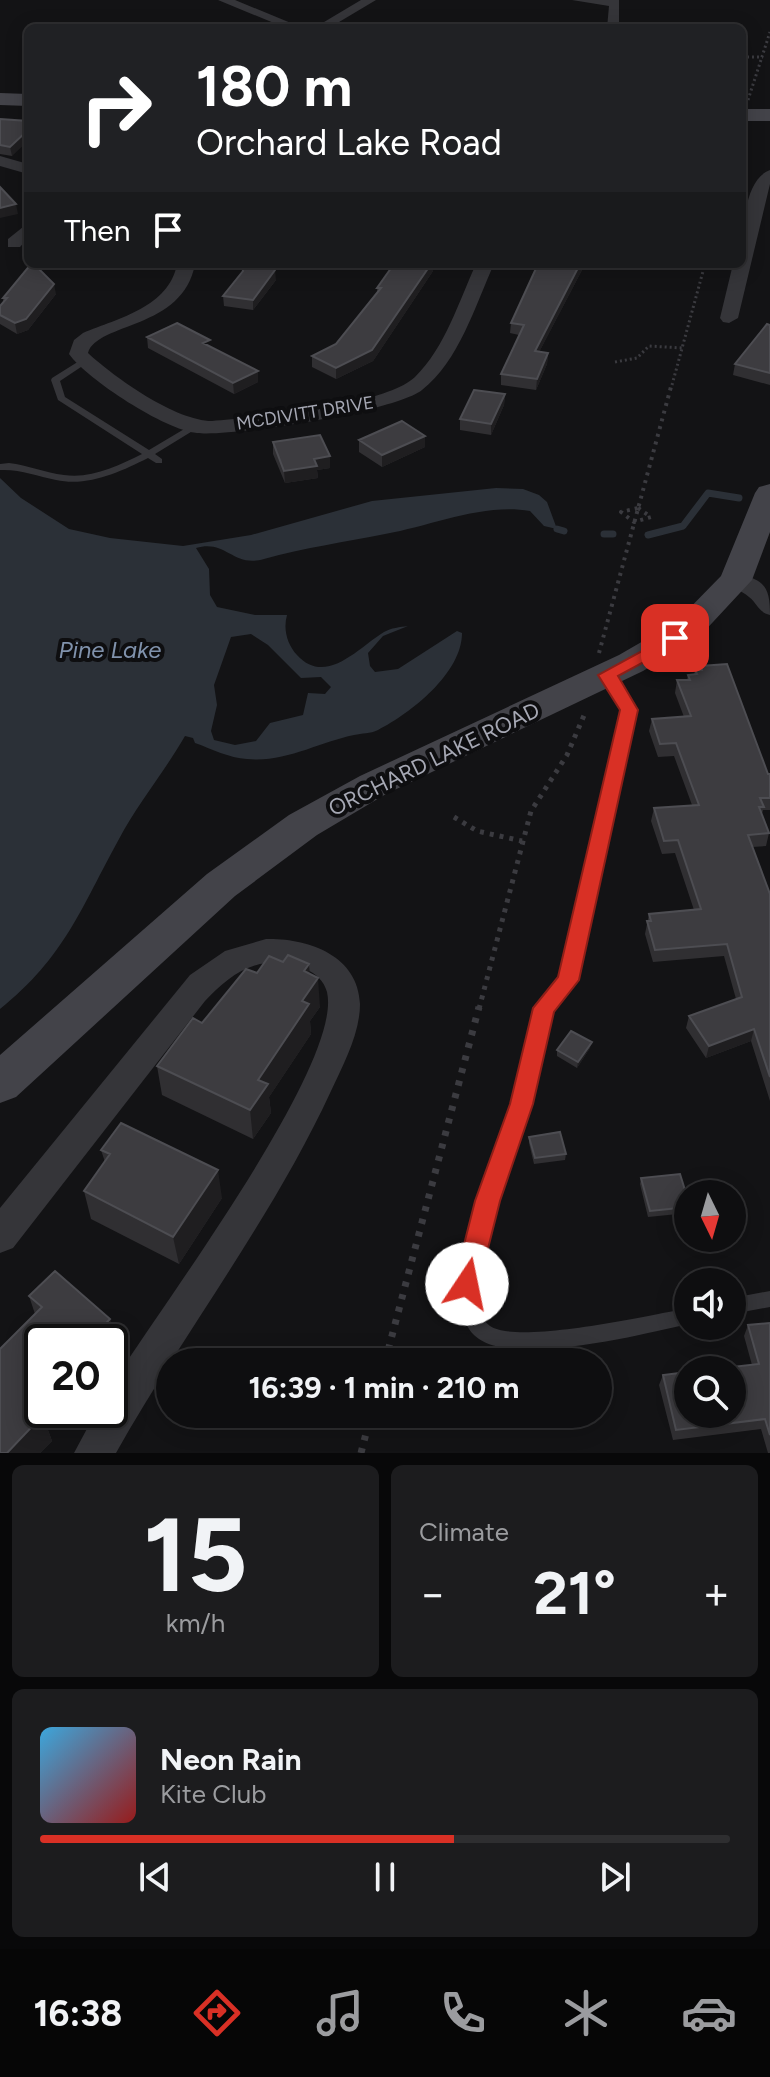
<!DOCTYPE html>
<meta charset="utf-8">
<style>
:root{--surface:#0e0e10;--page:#1c1c1e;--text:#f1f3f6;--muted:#9b9c9f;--line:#2e2e30;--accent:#d93025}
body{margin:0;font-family:Figtree,sans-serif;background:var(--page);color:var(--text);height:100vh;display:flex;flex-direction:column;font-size:30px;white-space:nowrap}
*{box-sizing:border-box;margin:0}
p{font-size:26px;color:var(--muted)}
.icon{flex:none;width:44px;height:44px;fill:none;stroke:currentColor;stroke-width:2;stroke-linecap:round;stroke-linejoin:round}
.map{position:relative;height:1453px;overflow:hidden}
.drawer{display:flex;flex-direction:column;gap:12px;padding:12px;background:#080809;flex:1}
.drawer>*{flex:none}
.guide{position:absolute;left:24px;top:24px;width:722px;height:244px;border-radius:12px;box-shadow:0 4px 20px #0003,0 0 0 2px var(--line);background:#202124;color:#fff;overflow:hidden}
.needle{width:52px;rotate:175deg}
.tools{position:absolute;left:674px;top:1180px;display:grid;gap:16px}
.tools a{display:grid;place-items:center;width:72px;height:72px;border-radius:50%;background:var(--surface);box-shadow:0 4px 20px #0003,0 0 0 2px var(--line);font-size:40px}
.speed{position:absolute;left:24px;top:1324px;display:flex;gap:16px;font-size:40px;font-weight:700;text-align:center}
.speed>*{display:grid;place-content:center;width:104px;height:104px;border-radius:50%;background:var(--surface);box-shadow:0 4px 20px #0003,0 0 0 2px var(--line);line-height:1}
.speed .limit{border:4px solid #111;border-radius:12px;background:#fff;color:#111}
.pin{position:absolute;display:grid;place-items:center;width:68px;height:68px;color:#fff;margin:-34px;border-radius:16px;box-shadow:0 4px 12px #0006}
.me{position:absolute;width:88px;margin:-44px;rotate:11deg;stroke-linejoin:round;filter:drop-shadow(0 0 6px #0008)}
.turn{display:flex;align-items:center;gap:28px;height:168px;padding:0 40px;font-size:36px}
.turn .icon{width:104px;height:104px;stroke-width:2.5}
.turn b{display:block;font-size:56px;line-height:68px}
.then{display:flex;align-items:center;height:76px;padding:0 40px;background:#0003;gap:16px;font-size:30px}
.big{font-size:60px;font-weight:700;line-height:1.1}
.drawer .tile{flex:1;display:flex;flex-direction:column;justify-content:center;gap:12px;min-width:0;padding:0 28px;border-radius:12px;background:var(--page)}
.drawer .dial{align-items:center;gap:0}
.dial b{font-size:104px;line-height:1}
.song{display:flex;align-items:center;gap:24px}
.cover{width:96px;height:96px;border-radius:12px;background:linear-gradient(135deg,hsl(200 70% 55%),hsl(0 70% 35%))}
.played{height:8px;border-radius:4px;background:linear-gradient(90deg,var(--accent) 60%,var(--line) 60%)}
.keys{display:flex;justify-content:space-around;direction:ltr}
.heat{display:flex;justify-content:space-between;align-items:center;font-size:44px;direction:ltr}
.drawer .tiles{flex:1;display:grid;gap:12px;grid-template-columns:1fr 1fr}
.tile:last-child{grid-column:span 2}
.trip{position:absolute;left:156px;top:1348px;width:456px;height:80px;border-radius:40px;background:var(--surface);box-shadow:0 4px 20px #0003,0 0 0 2px var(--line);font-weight:700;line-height:80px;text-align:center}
.tabs{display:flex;height:128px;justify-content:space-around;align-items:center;background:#060606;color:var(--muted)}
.tabs .icon{width:56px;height:56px}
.tabs .on{color:var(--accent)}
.tabs b{font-size:36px;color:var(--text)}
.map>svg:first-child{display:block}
.water{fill:#2b3037;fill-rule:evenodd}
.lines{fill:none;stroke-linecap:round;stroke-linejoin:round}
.stream{stroke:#2b3037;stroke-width:7}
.path-far3{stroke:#3b3b40;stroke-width:3;stroke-dasharray:2 3;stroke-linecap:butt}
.path-far2{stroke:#3b3b40;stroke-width:4;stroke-dasharray:3 5;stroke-linecap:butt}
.path-far1{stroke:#3b3b40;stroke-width:5;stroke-dasharray:4 6;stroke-linecap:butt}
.path{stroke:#3b3b40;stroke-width:7;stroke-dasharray:5 8;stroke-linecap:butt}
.lane{fill:#353539;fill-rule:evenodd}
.street{fill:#353539;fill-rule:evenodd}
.secondary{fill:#434349;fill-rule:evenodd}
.wall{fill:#302f32}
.shaded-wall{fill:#1f1e20}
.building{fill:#3d3c40;stroke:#4d4d52;stroke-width:2}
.route{fill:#d93025;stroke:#8d1f18;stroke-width:2}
.labels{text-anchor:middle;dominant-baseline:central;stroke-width:8;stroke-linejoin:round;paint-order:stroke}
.far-street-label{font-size:18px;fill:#a6a8b4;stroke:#0e0e10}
.street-label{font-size:22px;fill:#a6a8b4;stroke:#0e0e10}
.water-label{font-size:24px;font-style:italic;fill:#8092ac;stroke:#0e0e10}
</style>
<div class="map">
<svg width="770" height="1453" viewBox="0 0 770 1453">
<rect width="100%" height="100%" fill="#131315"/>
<path class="water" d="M0,478L21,498L69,529L110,538L183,546L251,535L372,501L496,488L523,489L539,495L547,502L557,529L544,526L530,511C482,503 432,526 385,534C344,542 304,548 264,559C233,568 226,539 196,548L209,569L210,595L217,607L255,615H287C283,629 287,644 297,655C326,687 359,647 384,632C391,628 400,627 408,626L383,636L368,653L370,666L375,672L398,669L457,631L462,633C462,673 411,713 378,730C370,734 362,733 354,735C319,742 285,763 247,759C229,758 212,749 195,743L193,738L185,736C165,771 138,803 119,839C81,908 65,957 0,1009ZM251,634L268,645L301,678L321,677L331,687L325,694L308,693L303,715L270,723L256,741L235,745L214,740L211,731L217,705L214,685L231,637Z"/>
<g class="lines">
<path class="stream" d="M557,529L564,531
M604,534H613
M648,535L683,526L708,493L739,498"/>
<path class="path-far3" d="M742,52L743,48
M742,57H763
M748,100L770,32
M615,362L637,358L649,346L682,348
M672,385L705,264"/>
<path class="path-far2" d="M638,508L651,517L634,522L621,512Z
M599,653L672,383"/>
<path class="path-far1" d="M454,817L477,831L522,841
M479,1009L531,811L567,755L585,713"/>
<path class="path" d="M385,1362L479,1007
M361,1453L371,1414"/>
<path class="lane" d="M84,358L87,359V363L60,381L65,397L149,450L191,425H197L199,427L155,454L162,459V463H156L148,458C120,472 88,487 56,480C37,476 20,469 0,470V464L9,463C28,465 45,473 64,475C91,479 118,466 142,454L58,400L51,380L52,378Z
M607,671L611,672L631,698L635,722L578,972C571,988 556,997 550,1011C538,1041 538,1076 528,1106C515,1147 448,1295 490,1326C517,1345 653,1315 688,1308V1324C644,1334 517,1366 479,1339C425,1301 498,1154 513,1105C523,1074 525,1041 536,1011C541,995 556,987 564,972L623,722L619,699L601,675Z
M770,1291V1307L732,1314V1298Z"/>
<path class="street" d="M218,0H235L303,28H286Z
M361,0H376L329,28H314Z
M572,0H619V28H607L609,6Z
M0,156L28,164V174L0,166Z
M770,170V184L738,318L729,323L723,322L720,318L733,264H742C742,239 742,180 770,170Z
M28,223V238L20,247H8V239Z
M177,264H195C183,330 97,322 88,353C115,378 176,421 212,421C257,417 384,406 415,377C445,348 459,301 476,264H494C475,306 459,361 422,390C396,411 233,437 197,433C165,430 88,380 69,354L74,340L83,333C119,318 169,307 177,264Z
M736,573C765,580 770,587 770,615C758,612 758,604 749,597C741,590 731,588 724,580L728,575Z
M266,939C308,938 358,955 360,1004C360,1034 343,1065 331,1091C272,1219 185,1330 116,1453H74L97,1410H110V1388C154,1315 344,1065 327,992C321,967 286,961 266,963C241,966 221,984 205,1001L13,1248L0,1253V1208L190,975L225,951Z"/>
<path class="secondary" d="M0,93L28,94V106L0,105Z
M742,109H770V121H742Z
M770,484V532L752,580L700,636L643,671L386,794L317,835L235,896L16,1097L0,1103V1055L207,874L289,815L360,776L619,655L676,622L721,576L755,493L759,487Z"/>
</g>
<path class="wall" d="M0,119L28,121L12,156L0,154Z
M394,264H433V271L373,361L336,379L312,367V356L336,344L377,293V288Z
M538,264H582V270L539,352L548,353L547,364L536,390L501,385V374L519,335L510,333L511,323Z
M243,271L276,280L253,310L224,306L223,296Z
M56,294L28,330L17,334L0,324V306L3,302V298Z
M770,325V385L733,375L735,364Z
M147,337L211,347L258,382L234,394L148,348Z
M505,394L504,405L491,435L460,430V419Z
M359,440L425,447L382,467L359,452Z
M273,442L330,456V468L317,470L318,478L285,483L273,454Z
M701,666L768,774H770V810H763L762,814L769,833L766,846L752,847L770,894V1101L751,1041L706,1058L686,1028L689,1016L736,999L724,956L653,962L645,934L649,914L694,910L675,853L662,854L651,821L654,808L692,805L674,756L658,757L649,731L652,719L684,717L675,693L677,680H687L688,675L694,674L695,670H700Z
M257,973L310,974L320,1007L310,1021L311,1034L269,1097L271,1113L253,1139L162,1095L157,1066Z
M590,1048L577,1068L557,1056V1050Z
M529,1137L566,1154L565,1160L534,1164L529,1143Z
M101,1150L222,1198L179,1264L91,1219L84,1191L105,1162Z
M641,1178L688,1200V1213L648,1217L640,1184Z
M29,1296L110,1319L117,1346L110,1353V1342L42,1410H56L45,1422L52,1441L40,1453H0L35,1314Z
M770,1323V1453H768L761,1429L673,1440L659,1385L663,1375L752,1365L744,1336L748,1325Z"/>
<path class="shaded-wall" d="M28,130V141L12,156L10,147Z
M16,204L18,214L0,218V208Z
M431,264H433V271L373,361L336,379V368Z
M580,264H582V270L534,362L535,351Z
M275,270L276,280L253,310V300Z
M54,284L56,294L28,330L17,334L15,323Z
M548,353L547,364L536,390L537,379Z
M258,371V382L234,394L233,383Z
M505,394L504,405L491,435V424Z
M425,436V447L382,467V455Z
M330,456V468L317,470L318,478L285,483L284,471L314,459Z
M309,964L311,989L318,978L320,1007L310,1021L311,1034L269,1097L271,1113L253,1139L250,1110L258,1080L302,1001L304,971Z
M754,1029L751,1041L706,1058L709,1046Z
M592,1042L590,1048L577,1068L578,1062Z
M218,1170L222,1198L179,1264L173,1237Z
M110,1319L117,1346L110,1353V1342H88Z
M42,1390V1410H56L45,1422L52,1441L40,1453H7L29,1404Z"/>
<path class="building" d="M0,119L28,121V130L10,147L0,145Z
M0,187L16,204L0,208Z
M31,264H34L54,284L26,319L15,323L0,315V306L7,298H3Z
M242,264H274L275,270L253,300L223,296L243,271Z
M394,264H431L372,350L336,368L312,356L336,344L381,288H377Z
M538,264H580L535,351L548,353L537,379L501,374L524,325L511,323Z
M177,323L210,340L203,343L258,371L233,383L147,337Z
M767,324L770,325V373L735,364Z
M474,390L505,394L491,424L460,419Z
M402,421L425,436L382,455L359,440Z
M320,435L330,456L314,459L317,466L284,471L273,442Z
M727,664L768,774H770V798H760L764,807H759L769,833L748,835L770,894V1077L754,1029L709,1046L689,1016L742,997L727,944L655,950L647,921H651L649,914L701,909L678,840L664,841L654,808L699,805L676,743L660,744L652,719L691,716L677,680H690L688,675L697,674L695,670H702L701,666Z
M288,955L309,964L304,971L318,978L302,1001L309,1004L258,1080L268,1084L250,1110L157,1066L193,1018L202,1023L246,969L257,973L269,956L283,962Z
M571,1031L592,1042L578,1062L557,1050Z
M121,1123L218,1170L173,1237L84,1191L110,1154L101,1150Z
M560,1132L566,1154L535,1158L529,1137Z
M680,1174L688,1200V1207L650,1211L641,1178Z
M55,1271L110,1319L88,1342H42V1390L29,1404L42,1416L7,1453H0V1349L42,1307L29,1296Z
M770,1323V1435L765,1419L676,1430L663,1375L688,1372V1414H732V1370H706L759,1364L748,1325Z"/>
<path class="route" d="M675,633L683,638L681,642L618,676L638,710L579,980L554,1012L533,1104L500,1201L479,1284L476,1293L467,1297L457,1293L454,1284L475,1201L510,1104L533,1008L558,977L620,710L598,675Z"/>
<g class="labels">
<g class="far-street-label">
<text transform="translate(305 413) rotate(-9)">MCDIVITT DRIVE</text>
</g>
<g class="street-label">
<text transform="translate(434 759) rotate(-26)">ORCHARD LAKE ROAD</text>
</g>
<g class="water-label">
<text x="110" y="649">Pine Lake</text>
</g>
</g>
</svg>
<div class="tools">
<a><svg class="needle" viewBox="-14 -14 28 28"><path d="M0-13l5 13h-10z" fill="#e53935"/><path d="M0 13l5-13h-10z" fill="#9b9c9f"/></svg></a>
<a><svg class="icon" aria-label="sound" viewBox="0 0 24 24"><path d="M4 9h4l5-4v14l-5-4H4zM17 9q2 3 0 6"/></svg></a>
<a><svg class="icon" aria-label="search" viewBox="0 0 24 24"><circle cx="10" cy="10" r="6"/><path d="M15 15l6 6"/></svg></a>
</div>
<div class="speed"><div class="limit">20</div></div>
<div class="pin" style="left:675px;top:638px;background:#d93025"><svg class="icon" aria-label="arrive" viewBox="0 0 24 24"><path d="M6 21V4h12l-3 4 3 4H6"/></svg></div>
<svg class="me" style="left:467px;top:1284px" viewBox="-20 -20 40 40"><circle r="19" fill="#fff"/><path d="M0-13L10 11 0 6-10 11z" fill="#d93025"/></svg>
<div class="trip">16:39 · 1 min · 210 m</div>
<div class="guide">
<div class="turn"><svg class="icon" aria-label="right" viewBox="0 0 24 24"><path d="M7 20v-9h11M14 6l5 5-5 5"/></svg><div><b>180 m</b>Orchard Lake Road</div></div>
<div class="then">Then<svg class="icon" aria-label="arrive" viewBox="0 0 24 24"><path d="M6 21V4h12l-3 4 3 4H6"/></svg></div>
</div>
</div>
<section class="drawer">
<div class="tiles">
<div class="tile dial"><b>15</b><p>km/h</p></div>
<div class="tile"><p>Climate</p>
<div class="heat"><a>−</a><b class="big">21°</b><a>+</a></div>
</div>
<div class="tile">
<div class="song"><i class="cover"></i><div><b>Neon Rain</b><p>Kite Club</p></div></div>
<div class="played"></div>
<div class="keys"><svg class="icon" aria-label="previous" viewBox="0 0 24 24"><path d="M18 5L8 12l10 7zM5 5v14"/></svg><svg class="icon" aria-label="pause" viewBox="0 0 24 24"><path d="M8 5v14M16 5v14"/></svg><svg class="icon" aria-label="next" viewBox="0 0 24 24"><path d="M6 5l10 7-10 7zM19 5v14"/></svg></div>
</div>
</div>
</section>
<nav class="tabs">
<b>16:38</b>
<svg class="icon on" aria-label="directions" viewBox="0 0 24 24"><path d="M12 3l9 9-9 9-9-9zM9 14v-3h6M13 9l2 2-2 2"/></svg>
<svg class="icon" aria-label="music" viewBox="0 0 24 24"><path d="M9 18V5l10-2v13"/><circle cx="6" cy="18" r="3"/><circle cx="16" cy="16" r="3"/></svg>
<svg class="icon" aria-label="phone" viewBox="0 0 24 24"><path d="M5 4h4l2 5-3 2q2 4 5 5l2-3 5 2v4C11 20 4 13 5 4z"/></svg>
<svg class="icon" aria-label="climate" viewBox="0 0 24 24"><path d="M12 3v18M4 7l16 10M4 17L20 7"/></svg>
<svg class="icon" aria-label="car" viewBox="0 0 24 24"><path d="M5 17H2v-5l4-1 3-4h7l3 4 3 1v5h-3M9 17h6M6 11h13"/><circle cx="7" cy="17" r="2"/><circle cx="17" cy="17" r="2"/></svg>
</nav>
